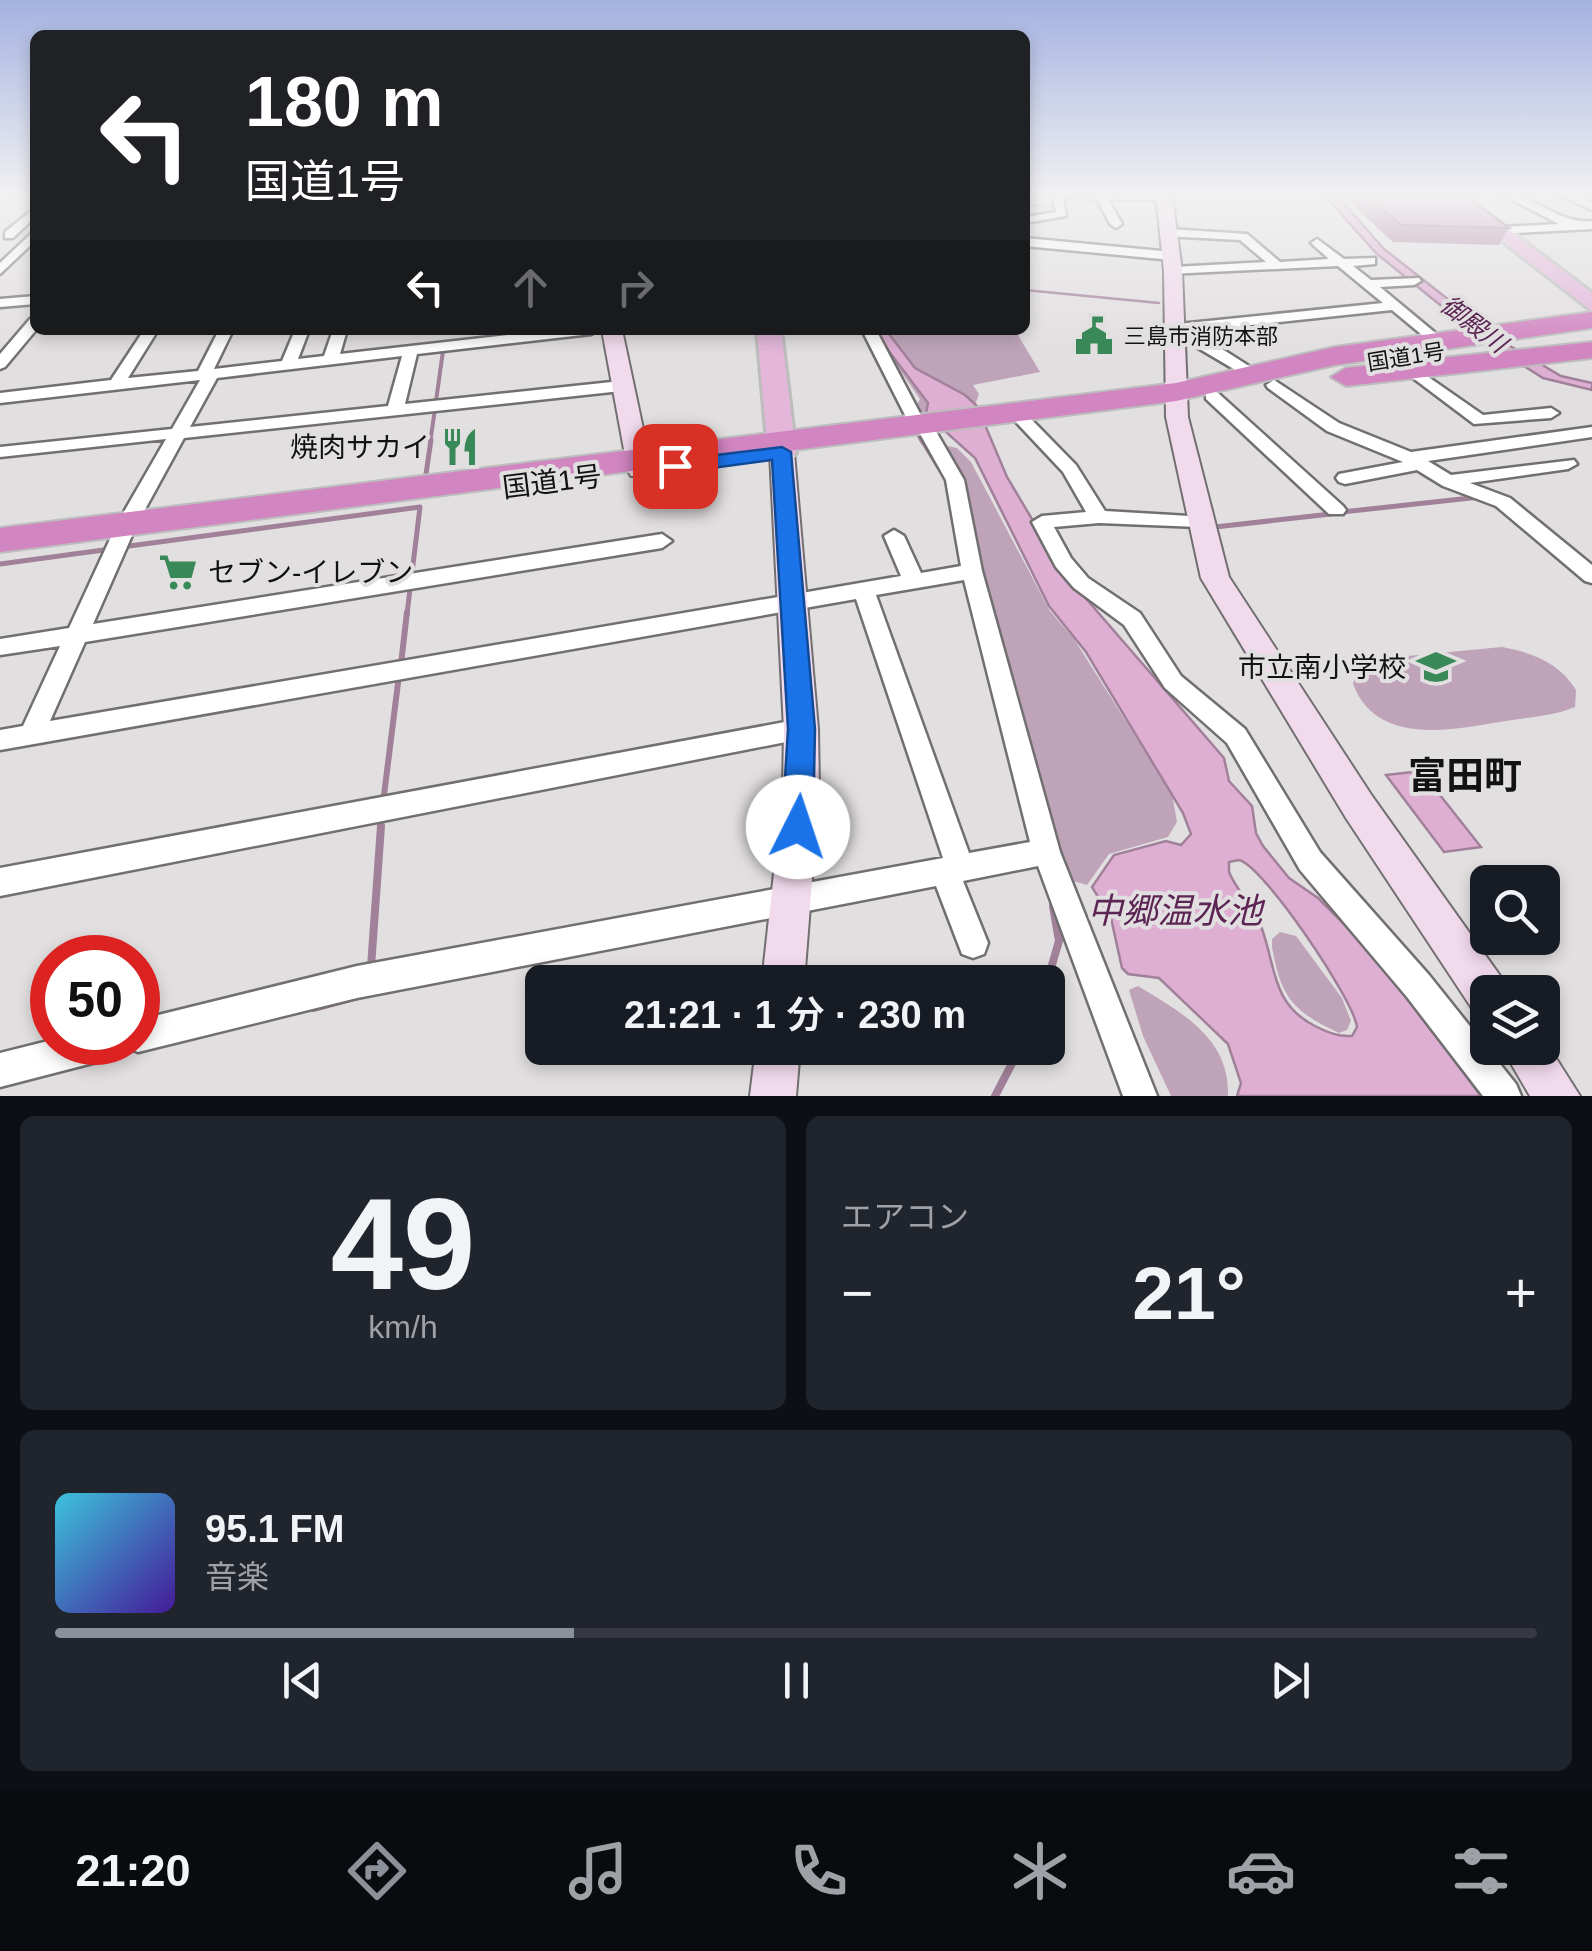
<!DOCTYPE html>
<html lang="ja">
<meta charset="utf-8">
<style>
:root{--surface:#171b24;--page:#20242c;--text:#f1f3f6;--muted:#9ea1a6;--line:#363941;--accent:#8c9099}
body{margin:0;font-family:Arial,"Noto Sans JP",sans-serif;background:var(--page);color:var(--text);height:100vh;display:flex;flex-direction:column;font-size:38px;white-space:nowrap}
*{box-sizing:border-box;margin:0}
p{font-size:32px;color:var(--muted)}
.icon{flex:none;width:55px;height:55px;fill:none;stroke:currentColor;stroke-width:2;stroke-linecap:round;stroke-linejoin:round}
.map{position:relative;height:1096px;overflow:hidden}
.details{display:flex;flex-direction:column;gap:20px;padding:20px;background:#0d0f14;flex:1}
.details>*{flex:none}
.guide{position:absolute;left:30px;top:30px;width:1000px;height:305px;border-radius:15px;box-shadow:0 5px 15px #0003;background:#202124;color:#fff;overflow:hidden}
.buttons{position:absolute;left:1470px;top:865px;display:grid;gap:20px}
.buttons a{display:grid;place-items:center;width:90px;height:90px;border-radius:15px;background:var(--surface);box-shadow:0 5px 15px #0003;font-size:50px}
.speed{position:absolute;left:30px;top:935px;display:flex;gap:20px;font-size:50px;font-weight:700;text-align:center}
.speed>*{display:grid;place-content:center;width:130px;height:130px;border-radius:50%;background:var(--surface);box-shadow:0 5px 15px #0003;line-height:1}
.speed .limit{border:15px solid #d22;background:#fff;color:#111}
.pin{position:absolute;display:grid;place-items:center;width:85px;height:85px;color:#fff;margin:-42px;border-radius:20px;box-shadow:0 5px 15px #0006}
.me{position:absolute;width:110px;margin:-55px;rotate:4deg;stroke-linejoin:round;filter:drop-shadow(0 0 8px #0008)}
.turn{display:flex;align-items:center;gap:35px;height:210px;padding:0 50px;font-size:45px}
.turn .icon{width:130px;height:130px;stroke-width:2.5}
.turn b{display:block;font-size:70px;line-height:85px}
.lanes{display:flex;align-items:center;height:95px;padding:0 50px;background:#0003;justify-content:center;gap:50px;direction:ltr}
.lanes .off{opacity:.35}
.big{font-size:75px;font-weight:600;line-height:1.1}
.details .card{flex:1;display:flex;flex-direction:column;justify-content:center;gap:15px;min-width:0;padding:0 35px;border-radius:15px;background:var(--page)}
.details .dial{align-items:center;gap:0}
.dial b{font-size:130px;line-height:1}
.song{display:flex;align-items:center;gap:30px}
.cover{width:120px;height:120px;border-radius:15px;background:linear-gradient(135deg,hsl(190 70% 55%),hsl(260 70% 35%))}
.played{height:10px;border-radius:5px;background:linear-gradient(90deg,var(--accent) 35%,var(--line) 35%)}
.keys{display:flex;justify-content:space-around;direction:ltr}
.heat{display:flex;justify-content:space-between;align-items:center;font-size:55px;direction:ltr}
.details .tiles{flex:1;display:grid;gap:20px;grid-template-columns:1fr 1fr}
.card:last-child{grid-column:span 2}
.trip{position:absolute;left:525px;top:965px;width:540px;height:100px;border-radius:15px;background:var(--surface);box-shadow:0 5px 15px #0003;font-weight:600;line-height:100px;text-align:center}
.tab-bar{display:flex;height:160px;justify-content:space-around;align-items:center;background:#090b0e;color:var(--muted)}
.tab-bar .icon{width:70px;height:70px}
.tab-bar .on{color:var(--accent)}
.tab-bar b{font-size:45px;color:var(--text)}
.map>svg:first-child{display:block}
.green{fill:#bfa4b9}
.water{fill:#deafd3;stroke:#a18099;stroke-width:2.5;fill-rule:evenodd}
.lines{fill:none;stroke-linecap:round;stroke-linejoin:round}
.stream-far4{stroke:#a18099;stroke-width:2.5}
.stream-far3{stroke:#a18099;stroke-width:4}
.stream-far2{stroke:#a18099;stroke-width:5}
.stream-far1{stroke:#a18099;stroke-width:6}
.stream{stroke:#a18099;stroke-width:8}
.street-casing{stroke:#726f71;stroke-width:5}
.secondary-casing{stroke:#726f71;stroke-width:4}
.primary-casing{stroke:#bdbdbd;stroke-width:6}
.highway-casing{stroke:#bdbdbd;stroke-width:4}
.street{fill:#fff;fill-rule:evenodd}
.secondary{fill:#f1daec;fill-rule:evenodd}
.primary{fill:#e3b6da;fill-rule:evenodd}
.highway{fill:#d185c1;fill-rule:evenodd}
.wall{fill:#a982a0}
.building{fill:#c497ba;stroke:#896a82;stroke-width:2.5}
.route{fill:#1a73e8;stroke:#114b97;stroke-width:2.5}
.labels{text-anchor:middle;dominant-baseline:central;stroke-width:8;stroke-linejoin:round;paint-order:stroke}
.far-poi-label{font-size:22px;fill:#131213;stroke:#e2dfe1;text-anchor:start}
.far-street-label{font-size:22px;fill:#131213;stroke:#e2dfe1}
.far-water-label{font-size:25px;font-style:italic;fill:#5c2553;stroke:#e2dfe1}
.poi-label{font-size:28px;fill:#131213;stroke:#e2dfe1;text-anchor:end}
.street-label{font-size:28px;fill:#131213;stroke:#e2dfe1}
.near-water-label{font-size:35px;font-style:italic;fill:#5c2553;stroke:#e2dfe1}
.near-quarter-label{font-size:38px;font-weight:bold;fill:#131213;stroke:#e2dfe1}
</style>
<div class="map">
<svg width="1592" height="1096" viewBox="0 0 1592 1096">
<rect width="100%" height="100%" fill="#e2dfe1"/>
<path class="green" d="M872,330H1015L1040,372L973,385L979,394L974,407L920,412L916,406L920,399Z
M939,444L957,448L971,462L1050,611L1074,639L1172,794L1177,822L1168,837L1109,854L1087,885L1063,878Z
M1502,647C1531,652 1560,663 1576,690L1575,707C1554,716 1529,717 1506,721C1456,729 1377,748 1353,684L1357,668L1376,659Z
M1280,932L1296,936L1342,998L1351,1021L1347,1030L1339,1033C1292,1011 1281,997 1272,947V939Z
M1138,986C1182,1013 1230,1038 1228,1096H1171L1143,1036L1129,990Z"/>
<path class="water" d="M1324,195L1341,200L1384,249L1500,340L1561,376L1592,383V390L1543,378L1486,342L1377,254Z
M873,330H886L915,368L965,395L977,406L1007,477L1064,573L1224,758L1229,781L1252,806L1256,833L1263,846L1289,878L1318,898L1375,955L1481,1096H1237L1241,1083L1228,1044L1159,978L1128,974L1122,968L1111,918L1092,887L1114,855L1166,841L1181,845L1191,834L1183,813L1086,652L1049,606L975,458L926,414L928,403ZM1239,860C1263,865 1354,1000 1357,1027L1352,1036C1338,1037 1327,1032 1315,1026C1271,1004 1276,966 1261,926C1253,906 1237,891 1229,872V862Z
M1421,771L1481,847L1444,852L1386,775Z"/>
<g class="lines">
<path class="stream-far4" d="M1025,205L1057,207
M1025,290L1159,303"/>
<path class="stream-far3" d="M876,355L901,407
M130,378L285,361
M436,401L443,351
M915,429L923,443
M430,443L435,409"/>
<path class="stream-far2" d="M922,440L938,466
M426,474L431,440
M1342,512L1480,497
M1215,527L1331,514
M122,547L420,507L407,614
M0,564L111,549"/>
<path class="stream-far1" d="M401,664L407,612
M383,803L399,675
M380,829L381,819"/>
<path class="stream" d="M371,967L381,826
M1047,982L1059,941L1053,906
M314,1008L369,993
M995,1096L1020,1048"/>
<g class="street-casing">
<path id="street" d="M1052,195H1168L1170,197L1164,200L1108,199L1122,224L1116,228L1110,224L1097,199L1063,198L1066,216L1025,223V217L1056,212Z
M1503,195C1537,195 1557,224 1592,221V229L1496,234V228L1500,227L1559,224Z
M1559,195H1574L1592,203V210Z
M35,208V217L13,238H5V232Z
M1169,229L1247,234L1280,262L1329,259L1311,243L1317,239L1344,259L1375,258V264L1353,266L1371,280L1419,278L1421,281L1414,285L1380,287L1445,341L1443,344H1433L1392,310L1194,331L1263,375L1255,380L1249,378L1166,329L1179,324L1383,303L1338,266L1168,274V268L1173,267L1266,262L1240,240L1165,236V230Z
M35,230V241L0,274V263Z
M1025,238L1172,252L1178,256L1172,260L1025,246Z
M35,296V304L0,307V299Z
M35,318L36,330L5,367L0,369V354L30,319Z
M144,330H158L128,378L198,371L219,330H233L214,369L282,361L295,330H309L298,359L324,356L333,330H347L340,354L553,330H598L591,334L417,354L405,404L621,381L629,386L621,391L184,438L137,524L93,624L662,534L672,541L662,548L85,642L50,721L901,576L884,536L894,530L904,536L921,573L961,566L946,480L919,432L922,428H934L964,480L982,571L1060,852L1157,1096H1123L1038,866L963,881L988,943L984,954L973,958L962,954L936,886L357,998L138,1052L126,1047L124,1054L112,1058L0,1087V1053L52,1040L138,1042V1020L357,966L943,858L856,599L0,750V730L23,726L60,646L0,655V639L69,628L117,524L166,439L0,457V447L172,429L200,380L0,403V393L111,380ZM402,356L388,406L190,427L217,378ZM964,580L1030,842L969,853L876,595Z
M862,330H876L925,423L923,427L917,428L909,423Z
M1414,367L1483,415L1551,408L1559,413L1551,418L1474,424L1409,375L1406,372Z
M1274,380L1339,423L1411,452L1592,427V437L1428,461L1451,475L1574,460L1577,464L1568,469L1470,483L1510,498L1592,565V583L1585,581L1496,506L1443,486L1417,470L1345,484L1339,482L1336,478L1339,474L1403,462L1327,431L1268,388L1266,385Z
M1212,391L1218,393L1343,506L1346,510L1343,514H1329L1206,399V393Z
M1023,416L1029,417L1076,465L1105,511L1206,517L1209,521L1206,525L1199,527L1099,523L1054,527L1071,558L1088,578L1140,613L1181,676L1245,729L1320,852L1429,975L1516,1084L1521,1096H1483L1407,997L1300,870L1227,743L1165,688L1124,625L1074,588L1056,567L1032,522L1042,516L1086,512L1063,472L1015,421Z
M801,719L810,722L813,729L810,736L801,739L0,896V868Z"/>
</g>
<g class="secondary-casing">
<path id="secondary" d="M1156,195H1172L1182,271L1188,417L1229,577L1372,796L1503,980L1509,992H1488V1016L1473,1010L1346,818L1201,578L1166,417L1164,271Z
M602,330H622L652,471L649,476H631L628,471Z
M782,446L794,453L818,729L819,791L804,982H762L783,791L784,729L770,453Z
M1542,1036L1580,1096H1530L1502,1048H1542Z
M756,1048H800L796,1096H750Z"/>
</g>
<g class="primary-casing">
<path id="primary" d="M1443,195H1463L1592,293V311Z
M757,330H781L796,453L782,462L768,453Z"/>
</g>
<g class="highway-casing">
<path id="highway" d="M1592,312V328L1335,365L1176,401L0,552V528L1176,383L1335,347Z
M1592,342V358L1346,386L1331,377L1346,368Z"/>
</g>
<use href="#street" class="street"/>
<use href="#secondary" class="secondary"/>
<use href="#primary" class="primary"/>
<use href="#highway" class="highway"/>
</g>
<path class="wall" d="M1342,195H1465L1509,228L1499,245L1393,242Z"/>
<path class="building" d="M1367,195H1465L1509,228L1401,225Z"/>
<linearGradient id="sky" x2="0" y2="1"><stop stop-color="#a4b2e0"/><stop offset="0.56" stop-color="#f2f1f2"/><stop offset="1" stop-color="#f2f1f2" stop-opacity="0"/></linearGradient>
<rect width="1592" height="349" fill="url(#sky)"/>
<path class="route" d="M782,447L791,452L815,729L813,827L808,837L798,841L787,837L782,827L788,729L772,460L675,473L665,466L675,460Z"/>
<defs>
<g id="civic-bare" transform="scale(3)"><path d="M-.6-6.5H3V-4.5H.6V-3L4-1V1h2V6H-6V1h2V-1L-.6-3ZM-1.2 2.5V6h2.4V2.5Z" fill="#388858" stroke="#e2dfe1" stroke-width="2.5" paint-order="stroke"/></g>
<g id="restaurant-bare" transform="scale(3)"><path d="M-5-6h1v4h1v-4h1v4h1v-4h1v5L-1.5 .5V6h-2V.5L-5-1ZM5-6V6H3V1.5H1.5Q1.5-4 5-6Z" fill="#388858" stroke="#e2dfe1" stroke-width="2.5" paint-order="stroke"/></g>
<g id="supermarket-bare" transform="scale(3)"><path d="M-6-5.5h2.5l.6 2H6L4.5 2H-2.5L-4.4-4H-6ZM-1.5 3.2a1.3 1.3 0 1 0 .1 0ZM3 3.2a1.3 1.3 0 1 0 .1 0Z" fill="#388858" stroke="#e2dfe1" stroke-width="2.5" paint-order="stroke"/></g>
<g id="school-bare" transform="scale(3)"><path d="M0-5L7-2L0 1L-7-2ZM-4 1L0 2.5L4 1V4Q0 6-4 4Z" fill="#388858" stroke="#e2dfe1" stroke-width="2.5" paint-order="stroke"/></g>
</defs>
<g fill-rule="evenodd">
<use href="#civic-bare" x="1094" y="336"/>
<use href="#restaurant-bare" x="460" y="447"/>
<use href="#supermarket-bare" x="178" y="572"/>
<use href="#school-bare" x="1436" y="667"/>
</g>
<g class="labels">
<g class="far-poi-label">
<text x="1124" y="336">三島市消防本部</text>
</g>
<g class="far-street-label">
<text transform="translate(1406 357) rotate(-9)">国道1号</text>
</g>
<g class="far-water-label">
<text transform="translate(1474 324) rotate(37)">御殿川</text>
</g>
<g class="poi-label">
<text x="430" y="447">焼肉サカイ</text>
<text x="208" y="572" text-anchor="start">セブン-イレブン</text>
<text x="1406" y="667">市立南小学校</text>
</g>
<g class="street-label">
<text transform="translate(552 482) rotate(-7)">国道1号</text>
</g>
<g class="near-water-label">
<text x="1175" y="910">中郷温水池</text>
</g>
<g class="near-quarter-label">
<text x="1465" y="776">富田町</text>
</g>
</g>
</svg>
<div class="buttons">
<a><svg class="icon" aria-label="search" viewBox="0 0 24 24"><circle cx="10" cy="10" r="6"/><path d="M15 15l6 6"/></svg></a>
<a><svg class="icon" aria-label="layers" viewBox="0 0 24 24"><path d="M12 4l9 5-9 5-9-5zM3 14l9 5 9-5"/></svg></a>
</div>
<div class="speed"><div class="limit">50</div></div>
<div class="pin" style="left:675px;top:466px;background:#d93025"><svg class="icon" aria-label="arrive" viewBox="0 0 24 24"><path d="M6 21V4h12l-3 4 3 4H6"/></svg></div>
<svg class="me" style="left:798px;top:827px" viewBox="-20 -20 40 40"><circle r="19" fill="#fff"/><path d="M0-13L10 11 0 6-10 11z" fill="#1a73e8"/></svg>
<div class="trip">21:21 · 1 分 · 230 m</div>
<div class="guide">
<div class="turn"><svg class="icon" aria-label="left" viewBox="0 0 24 24"><path d="M17 20v-9H6M10 6l-5 5 5 5"/></svg><div><b>180 m</b>国道1号</div></div>
<div class="lanes"><svg class="icon" aria-label="left" viewBox="0 0 24 24"><path d="M17 20v-9H6M10 6l-5 5 5 5"/></svg><svg class="icon off" aria-label="ahead" viewBox="0 0 24 24"><path d="M12 20V5M6 11l6-6 6 6"/></svg><svg class="icon off" aria-label="right" viewBox="0 0 24 24"><path d="M7 20v-9h11M14 6l5 5-5 5"/></svg></div>
</div>
</div>
<section class="details">
<div class="tiles">
<div class="card dial"><b>49</b><p>km/h</p></div>
<div class="card"><p>エアコン</p>
<div class="heat"><a>−</a><b class="big">21°</b><a>+</a></div>
</div>
<div class="card">
<div class="song"><i class="cover"></i><div><b>95.1 FM</b><p>音楽</p></div></div>
<div class="played"></div>
<div class="keys"><svg class="icon" aria-label="previous" viewBox="0 0 24 24"><path d="M18 5L8 12l10 7zM5 5v14"/></svg><svg class="icon" aria-label="pause" viewBox="0 0 24 24"><path d="M8 5v14M16 5v14"/></svg><svg class="icon" aria-label="next" viewBox="0 0 24 24"><path d="M6 5l10 7-10 7zM19 5v14"/></svg></div>
</div>
</div>
</section>
<nav class="tab-bar">
<b>21:20</b>
<svg class="icon on" aria-label="directions" viewBox="0 0 24 24"><path d="M12 3l9 9-9 9-9-9zM9 14v-3h6M13 9l2 2-2 2"/></svg>
<svg class="icon" aria-label="music" viewBox="0 0 24 24"><path d="M9 18V5l10-2v13"/><circle cx="6" cy="18" r="3"/><circle cx="16" cy="16" r="3"/></svg>
<svg class="icon" aria-label="phone" viewBox="0 0 24 24"><path d="M5 4h4l2 5-3 2q2 4 5 5l2-3 5 2v4C11 20 4 13 5 4z"/></svg>
<svg class="icon" aria-label="climate" viewBox="0 0 24 24"><path d="M12 3v18M4 7l16 10M4 17L20 7"/></svg>
<svg class="icon" aria-label="car" viewBox="0 0 24 24"><path d="M5 17H2v-5l4-1 3-4h7l3 4 3 1v5h-3M9 17h6M6 11h13"/><circle cx="7" cy="17" r="2"/><circle cx="17" cy="17" r="2"/></svg>
<svg class="icon" aria-label="filters" viewBox="0 0 24 24"><path d="M4 7h16M4 17h16"/><circle cx="9" cy="7" r="2"/><circle cx="15" cy="17" r="2"/></svg>
</nav>
